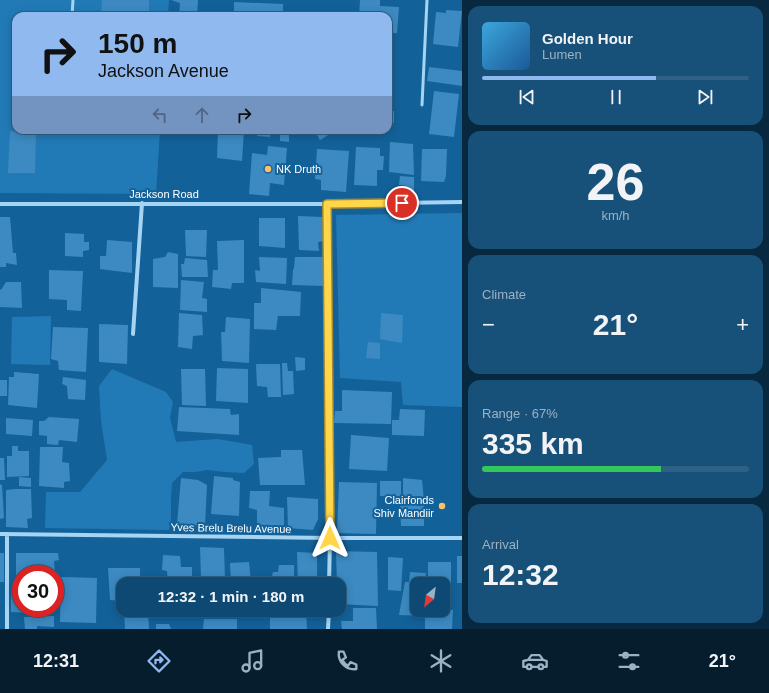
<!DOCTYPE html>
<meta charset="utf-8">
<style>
:root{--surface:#0e4973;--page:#175078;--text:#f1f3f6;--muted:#9bb2c4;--line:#2e6185;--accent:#90b9f0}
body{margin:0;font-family:Helvetica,sans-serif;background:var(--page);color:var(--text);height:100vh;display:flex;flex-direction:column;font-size:15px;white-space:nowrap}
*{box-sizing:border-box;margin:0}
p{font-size:13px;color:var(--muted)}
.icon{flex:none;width:22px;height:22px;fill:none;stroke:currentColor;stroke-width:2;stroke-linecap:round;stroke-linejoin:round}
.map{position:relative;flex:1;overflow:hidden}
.details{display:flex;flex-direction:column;gap:6px;padding:6px;background:#08283f;width:307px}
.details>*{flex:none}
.guide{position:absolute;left:12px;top:12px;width:380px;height:122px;border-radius:12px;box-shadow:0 2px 10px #0003,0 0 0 1px var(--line);background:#90b9f0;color:#111;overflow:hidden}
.needle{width:26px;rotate:209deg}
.buttons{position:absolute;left:410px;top:577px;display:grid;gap:8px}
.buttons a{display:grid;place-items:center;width:40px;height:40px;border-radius:8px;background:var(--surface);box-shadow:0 2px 10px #0003,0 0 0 1px var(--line);font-size:20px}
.speed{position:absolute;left:12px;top:565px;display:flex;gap:8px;font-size:20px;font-weight:700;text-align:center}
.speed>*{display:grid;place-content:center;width:52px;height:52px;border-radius:50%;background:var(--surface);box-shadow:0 2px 10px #0003,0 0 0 1px var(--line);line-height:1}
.speed .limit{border:6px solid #d22;background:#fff;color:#111}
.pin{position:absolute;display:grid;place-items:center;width:34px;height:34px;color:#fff;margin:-17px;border:2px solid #fff;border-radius:50%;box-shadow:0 1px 4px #0007}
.me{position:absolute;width:44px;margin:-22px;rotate:0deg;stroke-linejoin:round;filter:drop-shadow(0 0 3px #0008)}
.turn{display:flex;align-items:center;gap:14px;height:84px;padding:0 20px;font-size:18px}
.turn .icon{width:52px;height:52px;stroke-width:2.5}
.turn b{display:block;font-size:28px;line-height:34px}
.lanes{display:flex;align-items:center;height:38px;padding:0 20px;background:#0003;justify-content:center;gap:20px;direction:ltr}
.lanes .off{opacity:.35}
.big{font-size:30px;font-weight:700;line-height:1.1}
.details .tile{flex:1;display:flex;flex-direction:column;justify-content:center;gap:6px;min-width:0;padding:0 14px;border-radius:12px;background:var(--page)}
.details .dial{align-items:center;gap:0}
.dial b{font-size:52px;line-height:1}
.song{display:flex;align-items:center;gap:12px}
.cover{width:48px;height:48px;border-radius:6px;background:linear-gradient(135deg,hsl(200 70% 55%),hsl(210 70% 35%))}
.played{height:4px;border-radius:2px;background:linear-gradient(90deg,var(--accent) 65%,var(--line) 65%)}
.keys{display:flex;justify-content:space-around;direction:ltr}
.heat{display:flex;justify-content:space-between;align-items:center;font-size:22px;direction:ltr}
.charge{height:6px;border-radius:3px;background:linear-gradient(90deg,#34c759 67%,var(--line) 0)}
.trip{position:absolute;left:116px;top:577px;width:230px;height:40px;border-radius:12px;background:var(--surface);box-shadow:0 2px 10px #0003,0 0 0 1px var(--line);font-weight:700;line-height:40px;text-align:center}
.menu{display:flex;height:64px;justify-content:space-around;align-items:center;background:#061d2e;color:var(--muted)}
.menu .icon{width:28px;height:28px}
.menu .selected{color:var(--accent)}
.menu b{font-size:18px;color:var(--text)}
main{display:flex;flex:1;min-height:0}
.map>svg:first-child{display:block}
.green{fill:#217ab6}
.building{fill:#3c8ac1}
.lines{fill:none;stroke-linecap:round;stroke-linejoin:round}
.lane{stroke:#a6d4f3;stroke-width:3}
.street{stroke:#a6d4f3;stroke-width:4}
.route-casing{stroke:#a68a30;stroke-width:10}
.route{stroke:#ffd54a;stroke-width:7}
.poi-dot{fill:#ffbe68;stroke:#136199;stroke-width:1.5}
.labels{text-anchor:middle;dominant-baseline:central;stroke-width:4;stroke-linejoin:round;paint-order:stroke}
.poi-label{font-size:11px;fill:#fff;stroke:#136199;text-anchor:start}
.street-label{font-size:11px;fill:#fff;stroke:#136199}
</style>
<main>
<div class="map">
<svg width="462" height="629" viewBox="0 0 462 629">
<rect width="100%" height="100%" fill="#136199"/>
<path class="green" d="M0,0H169L168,16H16V130H160L156,194L0,193Z
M462,213V407L403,405L401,382L340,378L336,215Z
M51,316L50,365L11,364L12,317Z
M112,369L166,392L173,402L170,418L176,442L218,439L252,445L254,464L244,473L225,472L207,470L195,472H183L172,483L171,500V519L169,530L45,528L46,492H80L107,460L101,421L99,386Z"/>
<path class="building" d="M102,0H149V16H101Z
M171,0H198L197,16H179L180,3Z
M360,0H380V6L399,7L397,33H388V16H359Z
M234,2L283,4V16H234Z
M446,10L462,11L458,47L433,44L436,12L446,13Z
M429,67L462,71V86L427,81Z
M434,91L459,94L454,137L429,134Z
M388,111H394V123L388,122Z
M218,130H244L242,161L217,158Z
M258,130H271L270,137L257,136Z
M314,130H346V135L337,134L335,131L320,140Z
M10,131L36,134L35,173H8Z
M280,132L289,133V142L280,141Z
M390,142L413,144L414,175L389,172Z
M268,146L287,148L284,185L270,183L269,196L249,194L252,153L267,155Z
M356,147L380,148V156H384L383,170H377V186L354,185Z
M317,149L349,151L346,192L321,190V180L315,179Z
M422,149H447L446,176L444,182L421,181Z
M400,176L414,177V193H406V186L399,185Z
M298,216L323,217L325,241L318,242L319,251L299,250Z
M0,217H10L13,253H16L17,265L6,263V267H0Z
M259,218H285V248L259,246Z
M185,230H207L206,257L186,256Z
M65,233L84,234V242H89V250L83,251V257L65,256Z
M107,240L132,242V273L100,269V256H106Z
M244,240V283H232L231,289L212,287L213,270H218L217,241Z
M168,252L178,254V288L153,287V259L165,257Z
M259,257L287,258L286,284L256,282L255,270L260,271Z
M295,257H324V286L292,285L293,270L294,268Z
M185,258L207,260L208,277H182L181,264H184Z
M49,270L83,271L81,311L67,310V300L49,299Z
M181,280L204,282L202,298L207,299V312L180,310Z
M6,282H21L22,308L0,307V289L1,290Z
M261,288L301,292L300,316H278L276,330L254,329V303H261Z
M179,313L202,315L203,335L193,336L192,349L178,347Z
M381,313L403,315L402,343L380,339Z
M226,317L250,319L249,363L222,361L221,332H225Z
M99,324L128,325L127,364L99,362Z
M53,327L88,328L86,372L59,370L58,361L51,359Z
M368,342L380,343V359L366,358Z
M295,357L305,358V370L296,371Z
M282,363H287L288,371H293L294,394L283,395Z
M256,364H280L281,397H268L267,387L257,386Z
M217,368L248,369V403L216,401Z
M181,369H205L206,406L182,405Z
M14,372L39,374L37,408L8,405L9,377H14Z
M63,377L86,380L85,400L68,399L67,386L62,384Z
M0,380H7V396H0Z
M342,390L392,392L391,424L334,423L335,411H342Z
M179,407L230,409L231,415L239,414V435L177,431Z
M400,409L425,410L424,436L392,435V420H399Z
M49,417L79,419L77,442L59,440L58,445L47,444V436L39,435V421H44Z
M6,418L33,420L32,436L6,434Z
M351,435L389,438L387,471L349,469Z
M12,446H18V451H29V476L7,477V456H12Z
M40,447H63L62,462L69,463L70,481L64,482V488L39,486Z
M281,450H302L305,485H260L258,458L281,457Z
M0,458H4L5,480H0Z
M214,476L233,478V480L240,482L239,516L211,514Z
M19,477L31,478V487L19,486Z
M181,478L198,480L207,485L205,526L177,524Z
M403,478L422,480L424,501H403Z
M380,481H401V497L380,496Z
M339,482L377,483L376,534L337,533Z
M0,484L2,485L4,518L0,519Z
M15,489H31L32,518L27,519L28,528L6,527V490Z
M250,491H270L269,506L284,508V532H257V510L249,508Z
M287,497L318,499V519L313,530L288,528Z
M400,504H424V526H401Z
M200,547L224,548L225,579L201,578Z
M336,551L377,552L378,606L339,604V584H337Z
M297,552L317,553V584H298Z
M0,553H4V582H0Z
M16,553H58L59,560L54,561L55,574H21V589H16Z
M163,555L180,556L181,567H192V584H168L167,571L162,570Z
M457,556H462V583H457Z
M388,557L403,558L401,591L388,590Z
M249,562L251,582L231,583L230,563Z
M428,562H451V597H443V584H428Z
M279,565H294V584H264L263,576H272L273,572H278Z
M108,568H140V576L145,577V584H123V601L110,600Z
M410,572L426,573L425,584H417V610H424L423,616L399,615L405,582H409Z
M61,577L97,578L96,623L60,622Z
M201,581L224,582V584H201Z
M11,591H21V608H31V613L11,612Z
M353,608H376L377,629H342L341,621H353Z
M124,610H148L149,629H125Z
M174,610H197V615L182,616L181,614L174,615Z
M270,610H306L307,629H270Z
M425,610H453L452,629H425Z
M54,616V627L37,626V629H25L24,617Z
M204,619H237V629H203Z
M156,624H169L171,629H156Z"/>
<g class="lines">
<path class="lane" d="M72,16L73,0
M422,105L427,0"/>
<path class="street" d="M0,204H327L462,202
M327,204L330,538L329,584
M133,334L142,203
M0,534L330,538H462
M7,629V534
M328,629L329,610"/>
</g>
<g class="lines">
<g class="route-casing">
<path id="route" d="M330,538L327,204L402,203"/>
</g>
<use href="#route" class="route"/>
</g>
<g class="poi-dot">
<circle cx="268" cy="169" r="4"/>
<circle cx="442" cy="506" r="4"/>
</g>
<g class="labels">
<g class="poi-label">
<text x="276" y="169">NK Druth</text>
<text x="434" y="500" text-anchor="end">Clairfonds<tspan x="434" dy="13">Shiv Mandiir</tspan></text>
</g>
<g class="street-label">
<text x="164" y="194">Jackson Road</text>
<text transform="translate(231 528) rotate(1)">Yves Brelu Brelu Avenue</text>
</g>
</g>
</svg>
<div class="buttons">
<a><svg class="needle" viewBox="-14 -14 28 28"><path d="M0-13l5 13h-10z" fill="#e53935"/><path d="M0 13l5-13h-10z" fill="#9bb2c4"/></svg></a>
</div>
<div class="speed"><div class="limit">30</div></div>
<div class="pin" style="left:402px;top:203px;background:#d93025"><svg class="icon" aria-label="arrive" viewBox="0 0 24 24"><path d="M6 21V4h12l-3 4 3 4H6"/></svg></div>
<svg class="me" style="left:330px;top:538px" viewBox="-20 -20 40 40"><path d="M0-17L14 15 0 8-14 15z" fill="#ffd54a" stroke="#fff" stroke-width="4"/></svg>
<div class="trip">12:32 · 1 min · 180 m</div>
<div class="guide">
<div class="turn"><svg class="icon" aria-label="right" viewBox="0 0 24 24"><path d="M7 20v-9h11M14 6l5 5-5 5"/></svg><div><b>150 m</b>Jackson Avenue</div></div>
<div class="lanes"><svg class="icon off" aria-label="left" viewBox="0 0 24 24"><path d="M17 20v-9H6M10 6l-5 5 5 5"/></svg><svg class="icon off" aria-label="ahead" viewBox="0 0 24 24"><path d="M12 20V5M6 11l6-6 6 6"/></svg><svg class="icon" aria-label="right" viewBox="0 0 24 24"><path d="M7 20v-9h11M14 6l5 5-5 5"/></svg></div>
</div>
</div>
<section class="details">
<div class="tile">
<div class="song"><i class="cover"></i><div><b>Golden Hour</b><p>Lumen</p></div></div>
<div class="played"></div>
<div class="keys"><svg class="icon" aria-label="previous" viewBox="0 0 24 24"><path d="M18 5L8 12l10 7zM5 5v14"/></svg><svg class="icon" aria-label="pause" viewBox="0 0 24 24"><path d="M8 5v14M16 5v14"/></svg><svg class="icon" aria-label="next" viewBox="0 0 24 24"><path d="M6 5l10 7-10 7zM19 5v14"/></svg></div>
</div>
<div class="tile dial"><b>26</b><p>km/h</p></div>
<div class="tile"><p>Climate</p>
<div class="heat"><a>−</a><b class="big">21°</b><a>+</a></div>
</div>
<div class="tile"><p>Range · 67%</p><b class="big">335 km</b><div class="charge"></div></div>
<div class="tile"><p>Arrival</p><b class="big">12:32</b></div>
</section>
</main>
<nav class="menu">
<b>12:31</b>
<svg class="icon selected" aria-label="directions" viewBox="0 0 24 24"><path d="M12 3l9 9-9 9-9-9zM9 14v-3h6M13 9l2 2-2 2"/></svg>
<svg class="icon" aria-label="music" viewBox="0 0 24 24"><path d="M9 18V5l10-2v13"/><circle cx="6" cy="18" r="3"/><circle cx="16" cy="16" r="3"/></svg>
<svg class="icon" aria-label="phone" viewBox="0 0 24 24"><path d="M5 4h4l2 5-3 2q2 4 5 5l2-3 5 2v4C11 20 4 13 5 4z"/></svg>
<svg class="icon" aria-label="climate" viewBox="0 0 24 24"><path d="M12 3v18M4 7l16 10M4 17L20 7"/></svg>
<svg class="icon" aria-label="car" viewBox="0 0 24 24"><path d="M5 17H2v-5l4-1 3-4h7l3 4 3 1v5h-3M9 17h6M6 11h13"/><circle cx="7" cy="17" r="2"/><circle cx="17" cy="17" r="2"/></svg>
<svg class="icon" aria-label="filters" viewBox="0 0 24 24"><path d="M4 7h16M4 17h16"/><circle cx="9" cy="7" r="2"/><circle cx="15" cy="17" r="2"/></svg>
<b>21°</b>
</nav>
